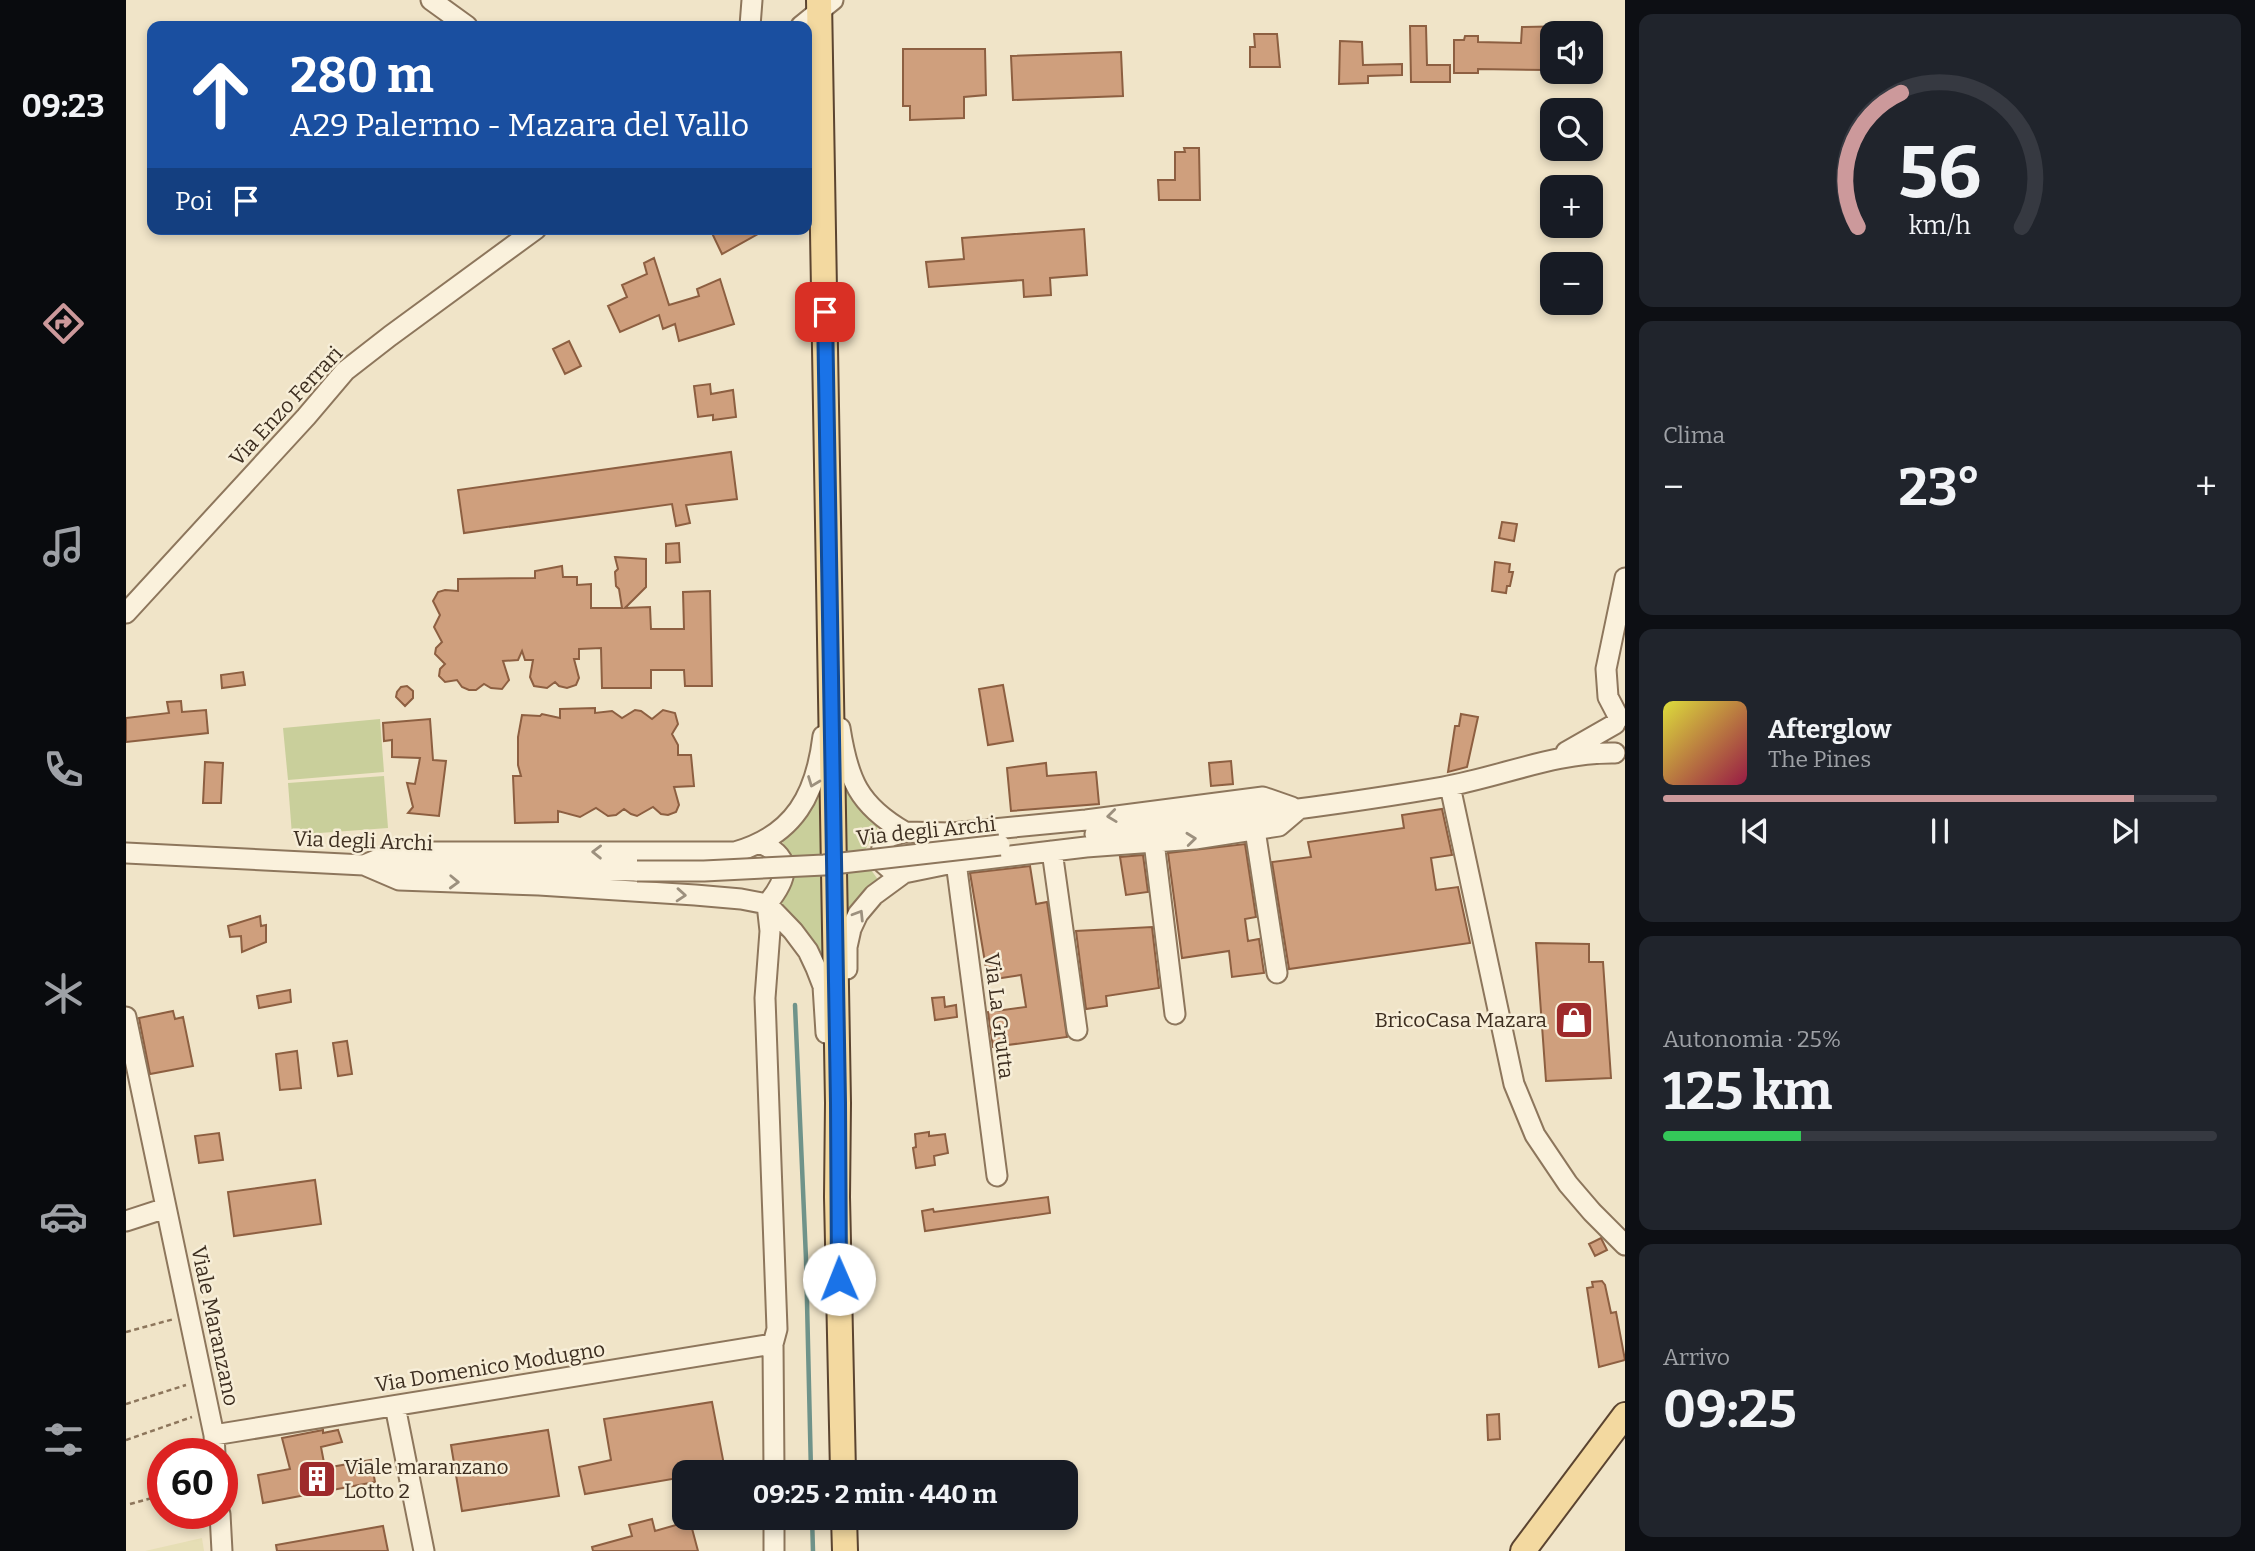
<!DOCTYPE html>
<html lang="it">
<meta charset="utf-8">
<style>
:root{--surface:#171b24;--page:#20242c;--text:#f1f3f6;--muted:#9ea1a6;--line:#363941;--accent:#cc999b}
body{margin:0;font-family:Bitter,serif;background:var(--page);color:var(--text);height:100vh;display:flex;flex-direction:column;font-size:26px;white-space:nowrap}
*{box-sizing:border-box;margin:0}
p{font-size:23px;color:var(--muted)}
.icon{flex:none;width:38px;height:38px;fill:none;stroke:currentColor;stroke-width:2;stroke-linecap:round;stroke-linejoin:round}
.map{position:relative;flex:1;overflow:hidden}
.side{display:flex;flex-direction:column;gap:14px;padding:14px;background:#0d0f14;width:630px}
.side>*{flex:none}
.hud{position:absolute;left:21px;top:21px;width:665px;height:214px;border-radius:14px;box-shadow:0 4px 10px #0003;background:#1a4fa0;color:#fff;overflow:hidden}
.controls{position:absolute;left:1414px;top:21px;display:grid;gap:14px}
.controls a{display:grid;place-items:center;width:63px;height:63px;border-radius:14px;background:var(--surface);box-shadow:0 4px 10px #0003;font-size:35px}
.speed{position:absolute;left:21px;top:1438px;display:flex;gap:14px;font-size:35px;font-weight:700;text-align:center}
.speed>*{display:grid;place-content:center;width:91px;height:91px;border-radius:50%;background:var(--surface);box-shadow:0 4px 10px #0003;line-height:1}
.speed .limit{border:10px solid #d22;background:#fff;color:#111}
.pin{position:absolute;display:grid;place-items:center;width:60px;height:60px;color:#fff;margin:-30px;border-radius:14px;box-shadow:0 4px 10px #0006}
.me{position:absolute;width:77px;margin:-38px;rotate:359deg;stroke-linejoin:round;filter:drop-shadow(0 0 5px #0008)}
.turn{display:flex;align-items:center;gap:24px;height:147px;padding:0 28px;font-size:32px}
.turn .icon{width:91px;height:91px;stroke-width:2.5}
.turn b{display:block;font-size:49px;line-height:60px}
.then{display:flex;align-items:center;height:66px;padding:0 28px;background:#0003;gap:14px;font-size:26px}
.big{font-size:52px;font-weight:700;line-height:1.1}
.side .widget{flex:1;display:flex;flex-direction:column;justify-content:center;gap:10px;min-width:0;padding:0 24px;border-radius:14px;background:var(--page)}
.side .dial{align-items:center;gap:0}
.dial svg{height:182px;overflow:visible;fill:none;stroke:var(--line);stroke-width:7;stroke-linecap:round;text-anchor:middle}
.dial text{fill:var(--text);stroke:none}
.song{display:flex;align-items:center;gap:21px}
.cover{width:84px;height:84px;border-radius:10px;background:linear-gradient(135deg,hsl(60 70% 55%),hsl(340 70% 35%))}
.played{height:7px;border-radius:4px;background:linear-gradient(90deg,var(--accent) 85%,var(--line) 85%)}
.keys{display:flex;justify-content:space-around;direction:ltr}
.heat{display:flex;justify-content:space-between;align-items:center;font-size:38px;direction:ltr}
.charge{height:10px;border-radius:5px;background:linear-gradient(90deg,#34c759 25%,var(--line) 0)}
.trip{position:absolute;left:546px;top:1460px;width:406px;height:70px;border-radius:14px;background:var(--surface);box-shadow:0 4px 10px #0003;font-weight:700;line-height:70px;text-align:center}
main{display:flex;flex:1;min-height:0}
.tab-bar{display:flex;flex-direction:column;width:126px;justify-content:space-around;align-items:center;background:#090b0e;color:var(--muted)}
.tab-bar .icon{width:49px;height:49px}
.tab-bar .current{color:var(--accent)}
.tab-bar b{font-size:32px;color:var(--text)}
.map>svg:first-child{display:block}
.farmland{fill:#e6deb5}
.green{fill:#c9cf9b}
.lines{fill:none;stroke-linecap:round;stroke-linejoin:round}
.stream{stroke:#6f938a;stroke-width:4.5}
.building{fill:#cf9f7d;stroke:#8d5f41;stroke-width:2}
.minor-casing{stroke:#8d765c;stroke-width:23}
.major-casing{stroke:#5b4430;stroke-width:28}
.path{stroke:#8d765c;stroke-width:2.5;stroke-dasharray:5 3.5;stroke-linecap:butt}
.minor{stroke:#faf1dc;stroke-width:19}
.major{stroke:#f3d9a0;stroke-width:24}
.minor-bridge-casing{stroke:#8d765c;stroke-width:23;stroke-linecap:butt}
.minor-bridge{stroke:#faf1dc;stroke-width:19}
.oneway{stroke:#9c907e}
.route-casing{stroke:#114b97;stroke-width:18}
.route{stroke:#1a73e8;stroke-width:12}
.labels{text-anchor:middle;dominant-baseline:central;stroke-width:5;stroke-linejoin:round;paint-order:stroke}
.street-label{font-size:21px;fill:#3d2e20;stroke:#f7eed8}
.poi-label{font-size:21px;fill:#3d2e20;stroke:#f7eed8;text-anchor:end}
</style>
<main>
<nav class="tab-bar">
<b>09:23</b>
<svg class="icon current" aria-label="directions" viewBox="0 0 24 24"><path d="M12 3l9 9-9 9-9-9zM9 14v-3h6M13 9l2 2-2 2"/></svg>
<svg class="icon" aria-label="music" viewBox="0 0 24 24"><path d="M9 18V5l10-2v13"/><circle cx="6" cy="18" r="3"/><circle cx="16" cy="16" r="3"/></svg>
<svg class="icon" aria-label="phone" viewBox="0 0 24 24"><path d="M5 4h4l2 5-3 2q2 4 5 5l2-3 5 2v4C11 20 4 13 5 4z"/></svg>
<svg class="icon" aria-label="climate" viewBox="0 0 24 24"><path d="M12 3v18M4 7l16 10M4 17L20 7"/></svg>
<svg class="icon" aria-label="car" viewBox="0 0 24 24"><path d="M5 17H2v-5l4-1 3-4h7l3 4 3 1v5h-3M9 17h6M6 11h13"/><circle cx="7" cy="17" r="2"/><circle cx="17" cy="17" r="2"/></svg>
<svg class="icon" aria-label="filters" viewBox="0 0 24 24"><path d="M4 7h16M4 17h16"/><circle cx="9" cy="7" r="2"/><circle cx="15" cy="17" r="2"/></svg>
</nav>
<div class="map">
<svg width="1499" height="1551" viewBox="0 0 1499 1551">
<rect width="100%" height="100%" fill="#f0e4c8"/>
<path class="farmland" d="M76,1538L78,1551H19Z"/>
<path class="green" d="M254,719L258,772L162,780L157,728Z
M258,776L262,828L166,835L162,783Z
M717,780L728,802L753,825L738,852L740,863L753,881L721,928Z
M693,788L698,965L654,914L653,901C667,890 673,871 664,855C661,849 658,847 656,840Z"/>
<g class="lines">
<path class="stream" d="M669,1005L680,1259L685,1472
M686,1517L687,1551"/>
</g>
<path class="building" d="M1284,26H1300L1301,65H1324V82H1285Z
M1447,26L1448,33H1426V37L1424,38L1423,70L1352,69V73H1328V40H1338L1339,36H1352V42L1395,43L1396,27Z
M1128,34H1151L1154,67H1124V47H1129Z
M1214,41L1236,42L1237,65L1276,64V75L1242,76V83L1213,84Z
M777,49H859L860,95L838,97V118L784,120V106H777Z
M995,52L997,96L887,100L885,56Z
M1058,148H1073L1074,200H1033L1032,180H1049V152H1059Z
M584,229H641L596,254Z
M958,229L961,275L924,278L925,295L898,297L897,280L803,287L800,262L838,259L836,238Z
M528,258L543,305L573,296L571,289L594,279L608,324L553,341L549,324L537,329L533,315L494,332L482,306L501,297L496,285L521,274L518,263Z
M443,341L455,366L439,374L427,349Z
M584,384L585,394L607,390L610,417L587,420V415L572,417L568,386Z
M605,452L611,499L560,505L564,523L550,526L546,504L338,533L332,490Z
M1376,522L1391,524L1388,541L1373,538Z
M553,543L554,562L540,563V544Z
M489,557L520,559V587L499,608L524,607L525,629H558L557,592L584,591L586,686H559L558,670H525V688H476L475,648L453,649V659H448L453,678L450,685L441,688L433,686L429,682L421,688L408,686L404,677L407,660H399L396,651L392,660L377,661L383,680L376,689L365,688L358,684L350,690H343L336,687L331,680L319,682L313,676L314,669L319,664L309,654L310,648L316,642L308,627L314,615L307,601L312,592L319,590L332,591V579L409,578V571L436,566L437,577H451V585L465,584V608H496L493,589L490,586L489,572L492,569Z
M1369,562L1384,564L1383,572H1387L1384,586H1381L1380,593L1366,591Z
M117,672L119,685L96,688L95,675Z
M877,685L887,741L862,745L853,689Z
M281,686L287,691V698L279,706L270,697L271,692L275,687Z
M55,701L56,712L80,710L82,733L0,742V718L43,713L41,702Z
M469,708V713L486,711L496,718L509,710L515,711L526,719L537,710L549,713L552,724L546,734L552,745V755H565L568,786L548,787L553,805L550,812L542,815L535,814L527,807L511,816L505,814L498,809L490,815L482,816L470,808L454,817L432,811V822L389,823L387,776H395L392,765V737L396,715L414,716L416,714L434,718V709Z
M1335,714L1352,717L1341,767L1322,772L1329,726H1333Z
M304,719L307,760L320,761L313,816L282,813L287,807L281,783L289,784L294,758L266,757V740L258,741L257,723Z
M1105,761L1107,784L1085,786L1083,763Z
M79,762L97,763L95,803H77Z
M920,763L921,776L970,772L973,804L885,811L881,768Z
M1316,809L1326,855L1305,858L1310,890L1332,887L1344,943L1163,969L1146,862L1185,857L1182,842L1278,828L1276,815Z
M1119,844L1130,917L1119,919L1122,941L1133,939L1138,973L1106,977L1103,951L1056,958L1042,853Z
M1017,855L1022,892L1000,895L994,857Z
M904,866L910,904L921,902L941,1037L867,1047L862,1012L900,1007L895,975L862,980L844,873Z
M134,916L135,926L140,925V942L116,952L115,936L104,937L102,926Z
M1026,927L1033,988L980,996L981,1006L960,1009L950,931Z
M1410,943L1463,944V962H1477L1485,1078L1420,1081Z
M164,990L165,1002L133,1008L131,996Z
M818,997L819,1007L830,1005L831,1017L809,1020L806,998Z
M47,1011L49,1019L57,1017L67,1066L24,1074L13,1018Z
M221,1041L226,1074L212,1076L207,1043Z
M171,1051L175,1088L154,1090L150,1054Z
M803,1132V1136L819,1134L822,1153L808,1156L809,1165L790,1168L787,1148L790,1147L789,1134Z
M93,1133L97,1160L73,1163L69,1136Z
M189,1180L195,1224L108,1236L102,1192Z
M922,1197L924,1213L799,1231L796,1211L807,1209L808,1212Z
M1475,1238L1481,1250L1469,1256L1463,1244Z
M1476,1281L1479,1285L1485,1313L1490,1312L1499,1360L1473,1367L1461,1288L1467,1287L1466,1282Z
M586,1402L599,1470L558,1472V1477L459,1494L453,1467L485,1460L478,1419Z
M1373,1414L1374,1439L1362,1440L1361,1415Z
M197,1430V1433L212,1430L216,1442L195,1447L199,1468L245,1460L249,1482L137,1503L132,1475L164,1469L156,1438Z
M422,1430L433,1496L336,1511L325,1445Z
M526,1519L529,1531L564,1521L572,1551H467L466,1547L506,1536L503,1525Z
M257,1526L262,1551H151L150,1545Z"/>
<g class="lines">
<g class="minor-casing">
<path id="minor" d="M305,0L341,26
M624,26L626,0
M675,26L707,0
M0,613L180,417L219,371L264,336L410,229
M1493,718L1482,697L1480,669L1499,578
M714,728C722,779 732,805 779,832
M1440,752L1489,724
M1324,786L1388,1084L1409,1135L1442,1184L1466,1212L1499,1245
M1129,830L1151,973
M969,834C1085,820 1202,807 1317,787C1375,777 1429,752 1489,753
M1028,842L1049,1014
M636,844C669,859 660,881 641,904L644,931L639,998L651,1329L647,1344L648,1472
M926,851L951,1030
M0,853L238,865L511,871
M830,862L871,1176
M238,865L273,880L413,885L569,895L615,899L641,904L667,931L682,951L690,968L697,986L700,1033
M238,865L269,852H609C669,835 690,794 697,736
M778,873L764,869L757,863L755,853L757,842L765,836L779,832L826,833L960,820L1137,797L1166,807
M721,969V947L725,929L732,914L748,895L778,873L827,863L960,847L1069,839L1153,826L1173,809
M0,1017L88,1435L89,1454
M0,1221L40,1208
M269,1406L298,1551
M88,1435L647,1344
M94,1514L96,1551
M648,1517V1551"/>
</g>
<g class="major-casing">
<path id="major" d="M693,0L712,1103L711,1197L717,1472
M718,1517L719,1551
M1397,1551L1499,1415"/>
</g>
<path class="path" d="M0,1332L48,1319
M0,1404L60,1385
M0,1440L66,1417
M4,1504L37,1495"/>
<use href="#minor" class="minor"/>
<use href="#major" class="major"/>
<g class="minor-bridge-casing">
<path id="minor-bridge" d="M511,871H578L698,865L874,845"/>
</g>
<use href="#minor-bridge" class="minor-bridge"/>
</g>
<defs><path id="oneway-chevron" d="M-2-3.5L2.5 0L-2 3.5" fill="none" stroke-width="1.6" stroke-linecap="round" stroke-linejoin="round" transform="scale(1.75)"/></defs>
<g class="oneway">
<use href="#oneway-chevron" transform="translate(687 782) rotate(111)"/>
<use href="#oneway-chevron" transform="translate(986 816) rotate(173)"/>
<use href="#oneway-chevron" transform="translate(1065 839) rotate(-6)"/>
<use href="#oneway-chevron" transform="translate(471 852) rotate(-179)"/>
<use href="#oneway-chevron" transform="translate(328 882) rotate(2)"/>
<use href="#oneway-chevron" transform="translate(555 895) rotate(4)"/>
<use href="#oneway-chevron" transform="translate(733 915) rotate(-58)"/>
</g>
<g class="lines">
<g class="route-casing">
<path id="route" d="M699,312L712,1103L713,1279"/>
</g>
<use href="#route" class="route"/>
</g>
<defs>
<g id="shop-square" transform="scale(2.0125)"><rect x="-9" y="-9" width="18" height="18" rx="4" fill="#9e2a2b" stroke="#f7eed8"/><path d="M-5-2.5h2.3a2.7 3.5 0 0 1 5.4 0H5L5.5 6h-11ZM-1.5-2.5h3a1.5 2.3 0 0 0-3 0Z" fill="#fff"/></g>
<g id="building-square" transform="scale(2.0125)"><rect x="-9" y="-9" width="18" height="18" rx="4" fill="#9e2a2b" stroke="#f7eed8"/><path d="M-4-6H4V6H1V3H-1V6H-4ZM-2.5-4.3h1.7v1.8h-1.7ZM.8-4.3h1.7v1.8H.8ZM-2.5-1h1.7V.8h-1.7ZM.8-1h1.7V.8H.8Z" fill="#fff"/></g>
</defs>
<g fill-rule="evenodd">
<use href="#shop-square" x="1448" y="1020"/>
<use href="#building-square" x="191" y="1479"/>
</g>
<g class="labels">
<g class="street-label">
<text transform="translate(160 406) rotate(-47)">Via Enzo Ferrari</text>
<text transform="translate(800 831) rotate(-6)">Via degli Archi</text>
<text transform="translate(237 841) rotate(2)">Via degli Archi</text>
<text transform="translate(873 1016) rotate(83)">Via La Grutta</text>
<text transform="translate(89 1326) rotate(78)">Viale Maranzano</text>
<text transform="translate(364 1367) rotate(-9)">Via Domenico Modugno</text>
</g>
<g class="poi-label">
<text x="1421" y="1020">BricoCasa Mazara</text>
<text x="218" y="1467" text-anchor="start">Viale maranzano<tspan x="218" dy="24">Lotto 2</tspan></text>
</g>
</g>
</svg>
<div class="controls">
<a><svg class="icon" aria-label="sound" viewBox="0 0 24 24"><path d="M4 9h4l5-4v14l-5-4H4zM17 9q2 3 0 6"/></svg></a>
<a><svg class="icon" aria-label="search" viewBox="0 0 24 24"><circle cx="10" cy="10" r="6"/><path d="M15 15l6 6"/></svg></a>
<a>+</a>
<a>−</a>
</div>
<div class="speed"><div class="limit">60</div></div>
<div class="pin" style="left:699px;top:312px;background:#d93025"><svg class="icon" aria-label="arrive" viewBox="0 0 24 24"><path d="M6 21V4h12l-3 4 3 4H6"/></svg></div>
<svg class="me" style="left:713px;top:1279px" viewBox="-20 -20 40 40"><circle r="19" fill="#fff"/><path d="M0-13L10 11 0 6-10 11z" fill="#1a73e8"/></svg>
<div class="trip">09:25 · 2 min · 440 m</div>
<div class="hud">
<div class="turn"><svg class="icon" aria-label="ahead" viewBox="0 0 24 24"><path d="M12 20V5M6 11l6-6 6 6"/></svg><div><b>280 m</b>A29 Palermo - Mazara del Vallo</div></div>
<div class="then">Poi<svg class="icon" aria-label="arrive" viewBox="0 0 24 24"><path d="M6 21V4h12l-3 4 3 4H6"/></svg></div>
</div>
</div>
<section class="side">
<div class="widget dial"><svg viewBox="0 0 100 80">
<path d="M14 69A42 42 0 1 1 86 69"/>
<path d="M14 69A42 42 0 0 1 33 10" stroke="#cc999b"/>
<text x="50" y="56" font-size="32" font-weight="700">56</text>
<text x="50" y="72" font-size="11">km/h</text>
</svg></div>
<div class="widget"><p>Clima</p>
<div class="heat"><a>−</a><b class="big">23°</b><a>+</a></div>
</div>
<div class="widget">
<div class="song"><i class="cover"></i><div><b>Afterglow</b><p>The Pines</p></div></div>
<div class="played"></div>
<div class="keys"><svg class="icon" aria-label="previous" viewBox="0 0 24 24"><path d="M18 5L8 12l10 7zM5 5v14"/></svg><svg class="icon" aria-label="pause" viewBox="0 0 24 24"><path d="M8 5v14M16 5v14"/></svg><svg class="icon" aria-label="next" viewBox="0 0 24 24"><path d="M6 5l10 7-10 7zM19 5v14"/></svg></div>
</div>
<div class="widget"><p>Autonomia · 25%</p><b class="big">125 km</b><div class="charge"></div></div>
<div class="widget"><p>Arrivo</p><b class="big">09:25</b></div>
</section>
</main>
